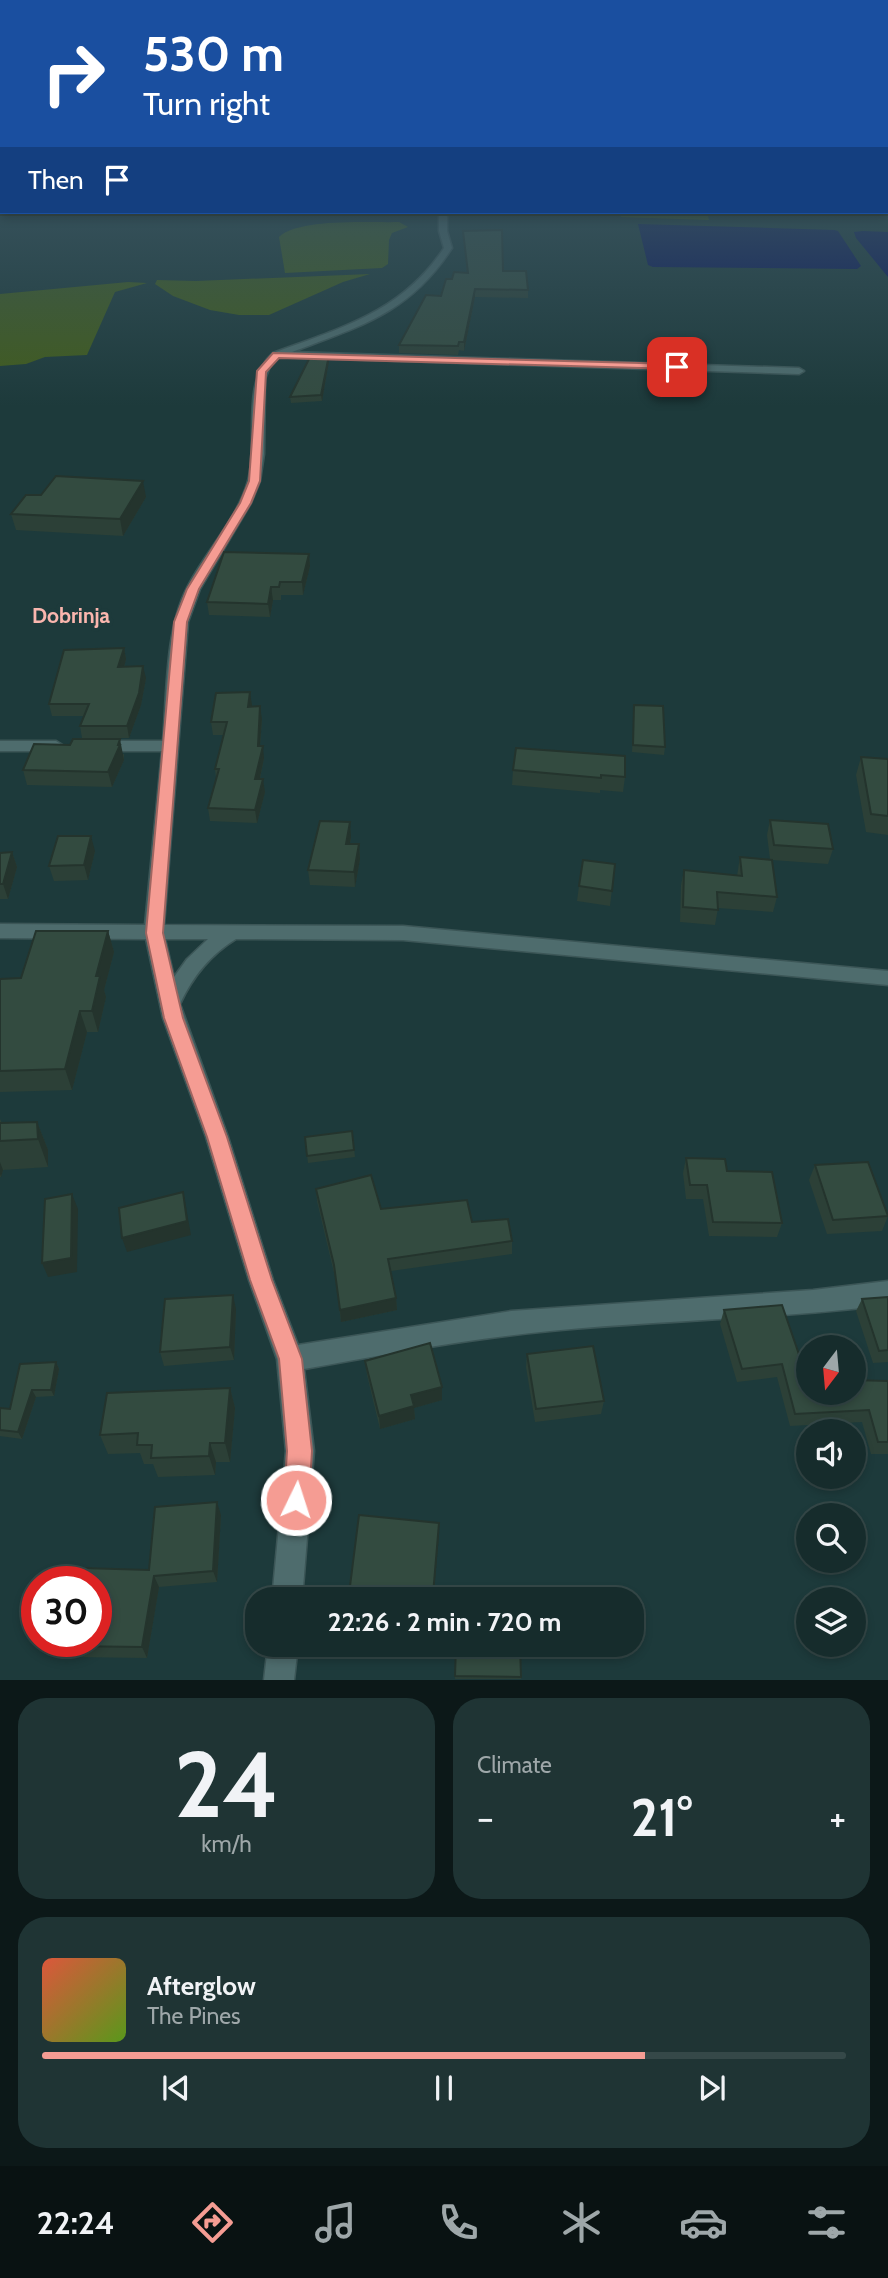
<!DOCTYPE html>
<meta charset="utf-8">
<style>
:root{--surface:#162c2c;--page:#1f3434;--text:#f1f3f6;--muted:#9ea7a9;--line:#354848;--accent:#f59c93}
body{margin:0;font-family:Cabin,sans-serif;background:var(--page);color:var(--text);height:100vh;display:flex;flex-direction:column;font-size:26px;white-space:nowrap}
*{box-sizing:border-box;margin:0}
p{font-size:23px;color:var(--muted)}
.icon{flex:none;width:38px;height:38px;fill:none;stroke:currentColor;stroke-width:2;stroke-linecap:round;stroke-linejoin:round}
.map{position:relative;height:1680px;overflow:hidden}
.panel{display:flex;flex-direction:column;gap:18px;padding:18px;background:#0c1818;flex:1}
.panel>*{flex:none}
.guide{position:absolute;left:0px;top:0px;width:889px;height:214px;box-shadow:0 4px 10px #0003,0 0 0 2px var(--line);background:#1a4fa0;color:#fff;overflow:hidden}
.needle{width:46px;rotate:196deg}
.tools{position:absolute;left:796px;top:1335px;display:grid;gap:14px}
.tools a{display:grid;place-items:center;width:70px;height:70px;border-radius:50%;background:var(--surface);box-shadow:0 4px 10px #0003,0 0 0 2px var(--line);font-size:35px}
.speed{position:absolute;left:21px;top:1566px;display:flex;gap:14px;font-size:35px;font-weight:700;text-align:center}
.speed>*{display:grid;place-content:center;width:91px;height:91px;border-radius:50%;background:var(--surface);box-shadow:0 4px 10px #0003,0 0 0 2px var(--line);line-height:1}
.speed .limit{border:10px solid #d22;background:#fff;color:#111}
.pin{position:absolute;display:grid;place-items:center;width:60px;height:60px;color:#fff;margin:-30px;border-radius:14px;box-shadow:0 4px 10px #0006}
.me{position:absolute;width:77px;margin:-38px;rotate:4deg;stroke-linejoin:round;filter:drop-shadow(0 0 5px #0008)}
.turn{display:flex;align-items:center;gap:24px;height:147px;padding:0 28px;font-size:32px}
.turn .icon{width:91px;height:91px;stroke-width:2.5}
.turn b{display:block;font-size:49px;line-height:60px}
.then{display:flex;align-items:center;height:66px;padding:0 28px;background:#0003;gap:14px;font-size:26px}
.big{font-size:52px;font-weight:800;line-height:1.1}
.panel .card{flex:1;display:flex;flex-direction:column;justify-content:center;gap:10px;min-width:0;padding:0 24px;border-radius:28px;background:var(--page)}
.panel .dial{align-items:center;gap:0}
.dial b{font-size:91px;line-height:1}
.song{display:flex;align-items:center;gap:21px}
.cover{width:84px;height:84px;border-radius:10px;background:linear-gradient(135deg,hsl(10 70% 55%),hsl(90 70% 35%))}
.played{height:7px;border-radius:4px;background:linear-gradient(90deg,var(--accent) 75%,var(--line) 75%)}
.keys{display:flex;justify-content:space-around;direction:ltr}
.heat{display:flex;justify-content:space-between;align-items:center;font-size:38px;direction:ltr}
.panel .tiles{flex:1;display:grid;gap:18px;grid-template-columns:1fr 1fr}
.card:last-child{grid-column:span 2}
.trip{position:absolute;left:245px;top:1587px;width:399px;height:70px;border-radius:28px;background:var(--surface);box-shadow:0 4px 10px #0003,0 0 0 2px var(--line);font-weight:800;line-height:70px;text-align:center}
.tab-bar{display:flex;height:112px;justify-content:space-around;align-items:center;background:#091212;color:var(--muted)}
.tab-bar .icon{width:49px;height:49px}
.tab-bar .active{color:var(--accent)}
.tab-bar b{font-size:32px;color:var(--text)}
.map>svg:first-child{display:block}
.green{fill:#415c1b}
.water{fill:#08135d}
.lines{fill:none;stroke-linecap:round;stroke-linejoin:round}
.minor-casing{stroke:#3c5657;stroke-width:3}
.minor{fill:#4e6c6d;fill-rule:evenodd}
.wall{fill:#2c4037}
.shaded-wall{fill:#24342d}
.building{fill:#334b40;stroke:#24342d;stroke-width:2}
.route{fill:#f59c93;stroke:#9f6560;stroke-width:2}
.labels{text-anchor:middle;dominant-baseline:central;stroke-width:7;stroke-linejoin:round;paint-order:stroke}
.far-quarter-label{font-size:21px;font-weight:bold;fill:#fab6ae;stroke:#1d3a3b}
</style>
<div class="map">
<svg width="888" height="1680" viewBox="0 0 888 1680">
<rect width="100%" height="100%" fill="#1d3a3b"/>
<path class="green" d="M620,212H707L709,220L621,217Z
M399,222L408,227L392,233L389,240L388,264L382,268L285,273L279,237C299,218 370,223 399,222Z
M370,274L343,282L269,315H239L210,310L173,296L155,284L157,280L196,281Z
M128,282L147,283L115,292L87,355L45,357L26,364L0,366V294Z"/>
<path class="water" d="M638,224L834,230L838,231L861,266L857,269L653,267L648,265Z
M863,231L888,232V277L856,238L854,232Z"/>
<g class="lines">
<g class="minor-casing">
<path id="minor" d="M439,212H447V231L452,248C410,313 361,326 292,352L799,368L804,371L799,374L279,357L271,364L265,379L264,454L260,481L251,503L200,589L188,622L164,925L403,926L888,971V985L403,940L236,939C210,955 193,976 180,1004L228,1137L273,1280L298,1345L511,1311L813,1290L888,1281V1305C776,1319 663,1320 550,1331C467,1339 386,1354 304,1369L314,1451L302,1600H272L286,1451L277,1359L249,1280L206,1137L163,1018L146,939L0,938V924L145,925L162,751H98L90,746L98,741H163C167,694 165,631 187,588C205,552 237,520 248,481C259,441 240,382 273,353C341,328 402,312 444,248L439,231ZM165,939H208L187,959L174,977Z
M0,741H56L64,746L56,751H0Z
M268,1645H298L294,1680H264Z"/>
</g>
<use href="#minor" class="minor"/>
</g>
<path class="wall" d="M463,231L503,271L528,290V298L475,297L464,351L459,350L458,355L399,353V345L441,296L452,279L467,272Z
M329,361L322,401L291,403L290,397Z
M146,497L123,536L16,530L11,514Z
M309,554L310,566L303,595H281V600H273L270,617L209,615L207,602Z
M124,648L126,659L124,667L146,678L141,705L129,738H82L80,726L84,716H52L49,704Z
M252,705L251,707L262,719L260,746L264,758L260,779L265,792L257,823L210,821L208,808L216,778L215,769L224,735H213L211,722Z
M634,705L665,747L664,755L632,752Z
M124,754V760L112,787L27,785L23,770Z
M861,757L888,759V835L866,832L856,775Z
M513,770L625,777L623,792L600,790V793L512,785Z
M770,820L833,849L828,864L772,860L777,897L773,912L718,908L715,925L680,922L681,885L684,870L737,876L740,857L770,859L767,835Z
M351,837L350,844H359L360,859L355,887L310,885L308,870Z
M95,851L88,880L54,881L49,866Z
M12,852L17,867L8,899H0V853Z
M615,864L610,906L577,901L579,886Z
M108,931L114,952L104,990L106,997L98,1032H87L72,1090L0,1092V979L21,978Z
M0,1119L2,1123L37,1122L48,1150V1167L3,1170L1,1177H0Z
M352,1131L355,1157L308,1163L305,1137Z
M686,1158L727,1171L782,1223L777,1237L709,1236L703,1199H686L683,1173Z
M815,1165L888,1216L882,1231L827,1234L809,1180Z
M316,1189L381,1209L472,1222L512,1241V1254L391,1271L396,1298L397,1310L341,1322L335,1277L317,1201Z
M888,1297V1362L873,1363L856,1311L862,1299Z
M782,1305L808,1393L888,1381V1454H871L862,1422L790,1426L777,1377L737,1382L720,1324L724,1310Z
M236,1309L234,1360L164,1366L160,1352Z
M527,1354L604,1401L601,1414L535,1422L526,1367Z
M365,1361L442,1387V1400L414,1408L415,1419L380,1429L367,1375Z
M56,1362L59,1369L54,1396L36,1397L22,1439L0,1436V1408L10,1409Z
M230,1388L235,1408L230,1462H216L215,1475L158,1477L153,1464H144L140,1453L108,1454L100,1435Z
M221,1515L217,1582L159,1587L147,1658L72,1657L65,1646L149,1570Z
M439,1535L433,1600H372L352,1597L350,1586Z
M456,1645L521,1677V1679H455Z"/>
<path class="shaded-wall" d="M475,289V297L464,351V342Z
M329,355V361L322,401L321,395Z
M143,481L146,497L123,536L120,519Z
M309,554L310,566L303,595L302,582Z
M271,587L273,600L270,617L268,604Z
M124,648L126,659L121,679L118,667Z
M143,666L146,678L141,705L129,738L127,726Z
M250,692L252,705L250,719L248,707Z
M260,706L262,719L259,758L258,746Z
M120,739L124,760L112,787L108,772Z
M263,746L264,758L257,792L255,779Z
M263,779L265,792L257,823L255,810Z
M350,822L351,837L347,859L346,844Z
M91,836L95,851L88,880L84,865Z
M359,844L360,859L355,887L354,872Z
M12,852L17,867L8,899L3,884Z
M108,931L114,952L104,990L106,997L98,1032L92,1011L96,976Z
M80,1011L87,1032L72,1090L65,1069Z
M37,1122L48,1150V1167L38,1139Z
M0,1162L3,1170L1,1177L0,1174Z
M183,1192L186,1207L191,1235L127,1252L122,1238Z
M72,1194L78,1209L77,1272L48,1277L42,1263Z
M233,1295L236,1309L234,1360L230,1347Z
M396,1298L397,1310L341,1322L340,1310Z
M56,1362L59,1369L54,1396L51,1390Z
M442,1387V1400L414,1408L415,1419L380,1429L379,1416L411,1395Z
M230,1388L235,1408L230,1462L225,1443Z
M32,1390L36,1397L22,1439L18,1432Z
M210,1443L216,1462L215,1475L209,1456Z
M217,1502L221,1515L217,1582L213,1571Z
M439,1523V1535L433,1600V1595Z
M154,1576L159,1587L147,1658L142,1647Z"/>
<path class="building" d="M502,230L503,271H526L528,290L475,289L464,342H459L458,346L399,345L426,295L441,296L446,279H452L454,272L468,273L463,231Z
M311,355H329L321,395L290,397Z
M56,476L143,481L120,519L11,514L26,495H41Z
M224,552L309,554L302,582H280L279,587H271L268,604L207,602Z
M124,648L118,667L143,666L139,693L127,726H80L89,704H49L64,650Z
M250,692L248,707L260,706L258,746H263L255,779H263L255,810L208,808L219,769H215L227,722H211L216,693Z
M634,705L663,706L665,747L633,745Z
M73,739H120L118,745H120L108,772L23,770L34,744L70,745Z
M516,748L625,756V777L601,775V778L513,770Z
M861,757L888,759V816L871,814Z
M770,820L828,824L833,849L774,845Z
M320,821L350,822L346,844H359L354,872L308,870Z
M58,836H91L84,865L49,866Z
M12,852L3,884H0V853Z
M740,857L772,860L777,897L717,892L718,910L683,907L684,870L742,876Z
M583,860L615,864L612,891L579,886Z
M36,931H108L96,976H100L92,1011H80L65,1069L0,1071V979L21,978Z
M37,1122L38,1139L0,1141V1123Z
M352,1131L354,1150L307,1156L305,1137Z
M686,1158L725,1159L727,1171L772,1172L782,1223L713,1222L707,1185H690Z
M868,1162L888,1216L833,1220L815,1165Z
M371,1175L381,1209L467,1200L472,1222L508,1219L512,1241L388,1259L396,1298L340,1310L334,1265L316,1189Z
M183,1192L187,1221L122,1238L119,1208Z
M72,1194L71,1258L42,1263L45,1199Z
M233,1295L230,1347L160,1352L165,1299Z
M888,1297V1350L879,1351L862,1299Z
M782,1305L804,1369H808V1393H854V1380L888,1381V1442H878L869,1410L795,1414L782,1364L742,1369L724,1310Z
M430,1343L442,1387L411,1395L414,1406L379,1416L365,1361Z
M593,1346L604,1401L536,1409L527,1354Z
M56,1362L51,1390H32L18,1432L0,1430V1408L10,1409L20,1364Z
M230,1388L225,1443H210L209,1456L151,1458L152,1445H137L138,1433L100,1435L107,1393Z
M217,1502L213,1571L154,1576L142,1647L65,1646L66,1642H96V1582H79L82,1568L149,1570L155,1507Z
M359,1515L439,1523L433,1595L350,1586Z
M456,1645H520L521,1677L455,1676Z"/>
<linearGradient id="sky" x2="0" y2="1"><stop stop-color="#102020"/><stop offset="0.42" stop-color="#3a5560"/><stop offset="1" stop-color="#3a5560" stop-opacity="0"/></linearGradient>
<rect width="888" height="406" fill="url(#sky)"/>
<path class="route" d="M273,353L677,364L681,367L677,369L279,358L266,372L260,481L251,503L199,589L187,622L163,933L183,1018L227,1137L272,1280L302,1359L312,1451L309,1500L305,1509L296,1512L287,1509L284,1500L287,1451L279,1359L250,1280L207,1137L164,1018L146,933L174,622L187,589L240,503L249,481L257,371Z"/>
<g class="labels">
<g class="far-quarter-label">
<text x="71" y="615">Dobrinja</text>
</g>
</g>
</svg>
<div class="tools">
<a><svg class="needle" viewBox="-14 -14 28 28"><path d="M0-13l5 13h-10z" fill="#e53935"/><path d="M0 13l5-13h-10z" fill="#9ea7a9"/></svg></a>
<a><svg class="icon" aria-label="sound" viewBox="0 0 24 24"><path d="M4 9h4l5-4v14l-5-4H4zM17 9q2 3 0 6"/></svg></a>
<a><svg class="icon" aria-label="search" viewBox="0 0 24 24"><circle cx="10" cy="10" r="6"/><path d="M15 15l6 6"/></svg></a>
<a><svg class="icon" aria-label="layers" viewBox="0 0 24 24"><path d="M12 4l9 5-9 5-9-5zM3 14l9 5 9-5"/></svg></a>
</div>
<div class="speed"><div class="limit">30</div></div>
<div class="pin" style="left:677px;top:367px;background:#d93025"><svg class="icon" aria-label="arrive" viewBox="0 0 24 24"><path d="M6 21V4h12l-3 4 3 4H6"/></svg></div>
<svg class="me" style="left:296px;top:1500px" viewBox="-20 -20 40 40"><circle r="17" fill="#f59c93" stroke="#fff" stroke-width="3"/><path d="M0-11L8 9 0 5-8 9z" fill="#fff"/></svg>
<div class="trip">22:26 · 2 min · 720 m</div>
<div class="guide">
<div class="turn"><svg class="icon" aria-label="right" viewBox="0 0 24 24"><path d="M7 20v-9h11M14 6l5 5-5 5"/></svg><div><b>530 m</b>Turn right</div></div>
<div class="then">Then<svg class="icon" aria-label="arrive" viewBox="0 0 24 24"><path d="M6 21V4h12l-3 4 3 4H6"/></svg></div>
</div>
</div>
<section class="panel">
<div class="tiles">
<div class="card dial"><b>24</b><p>km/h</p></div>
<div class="card"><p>Climate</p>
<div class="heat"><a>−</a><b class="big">21°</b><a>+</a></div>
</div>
<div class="card">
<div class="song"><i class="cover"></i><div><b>Afterglow</b><p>The Pines</p></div></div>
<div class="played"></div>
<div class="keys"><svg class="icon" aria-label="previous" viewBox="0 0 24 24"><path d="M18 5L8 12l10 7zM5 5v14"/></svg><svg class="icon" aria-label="pause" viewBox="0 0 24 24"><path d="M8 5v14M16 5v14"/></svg><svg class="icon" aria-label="next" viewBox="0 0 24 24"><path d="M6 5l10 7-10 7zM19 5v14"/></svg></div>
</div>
</div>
</section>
<nav class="tab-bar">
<b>22:24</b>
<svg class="icon active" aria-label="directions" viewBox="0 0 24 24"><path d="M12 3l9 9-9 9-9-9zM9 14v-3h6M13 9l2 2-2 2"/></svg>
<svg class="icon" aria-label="music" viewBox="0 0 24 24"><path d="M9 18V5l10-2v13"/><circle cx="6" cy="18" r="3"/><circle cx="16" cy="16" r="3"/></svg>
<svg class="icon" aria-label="phone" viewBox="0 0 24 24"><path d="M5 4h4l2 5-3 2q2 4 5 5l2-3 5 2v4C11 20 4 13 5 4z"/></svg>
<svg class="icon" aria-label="climate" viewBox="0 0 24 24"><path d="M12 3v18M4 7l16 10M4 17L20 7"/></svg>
<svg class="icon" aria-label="car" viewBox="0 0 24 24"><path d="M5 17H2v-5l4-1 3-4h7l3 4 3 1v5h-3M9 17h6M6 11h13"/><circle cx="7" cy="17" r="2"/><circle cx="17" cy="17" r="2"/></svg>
<svg class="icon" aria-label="filters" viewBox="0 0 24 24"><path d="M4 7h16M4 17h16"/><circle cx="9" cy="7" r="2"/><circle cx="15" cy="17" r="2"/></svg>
</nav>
